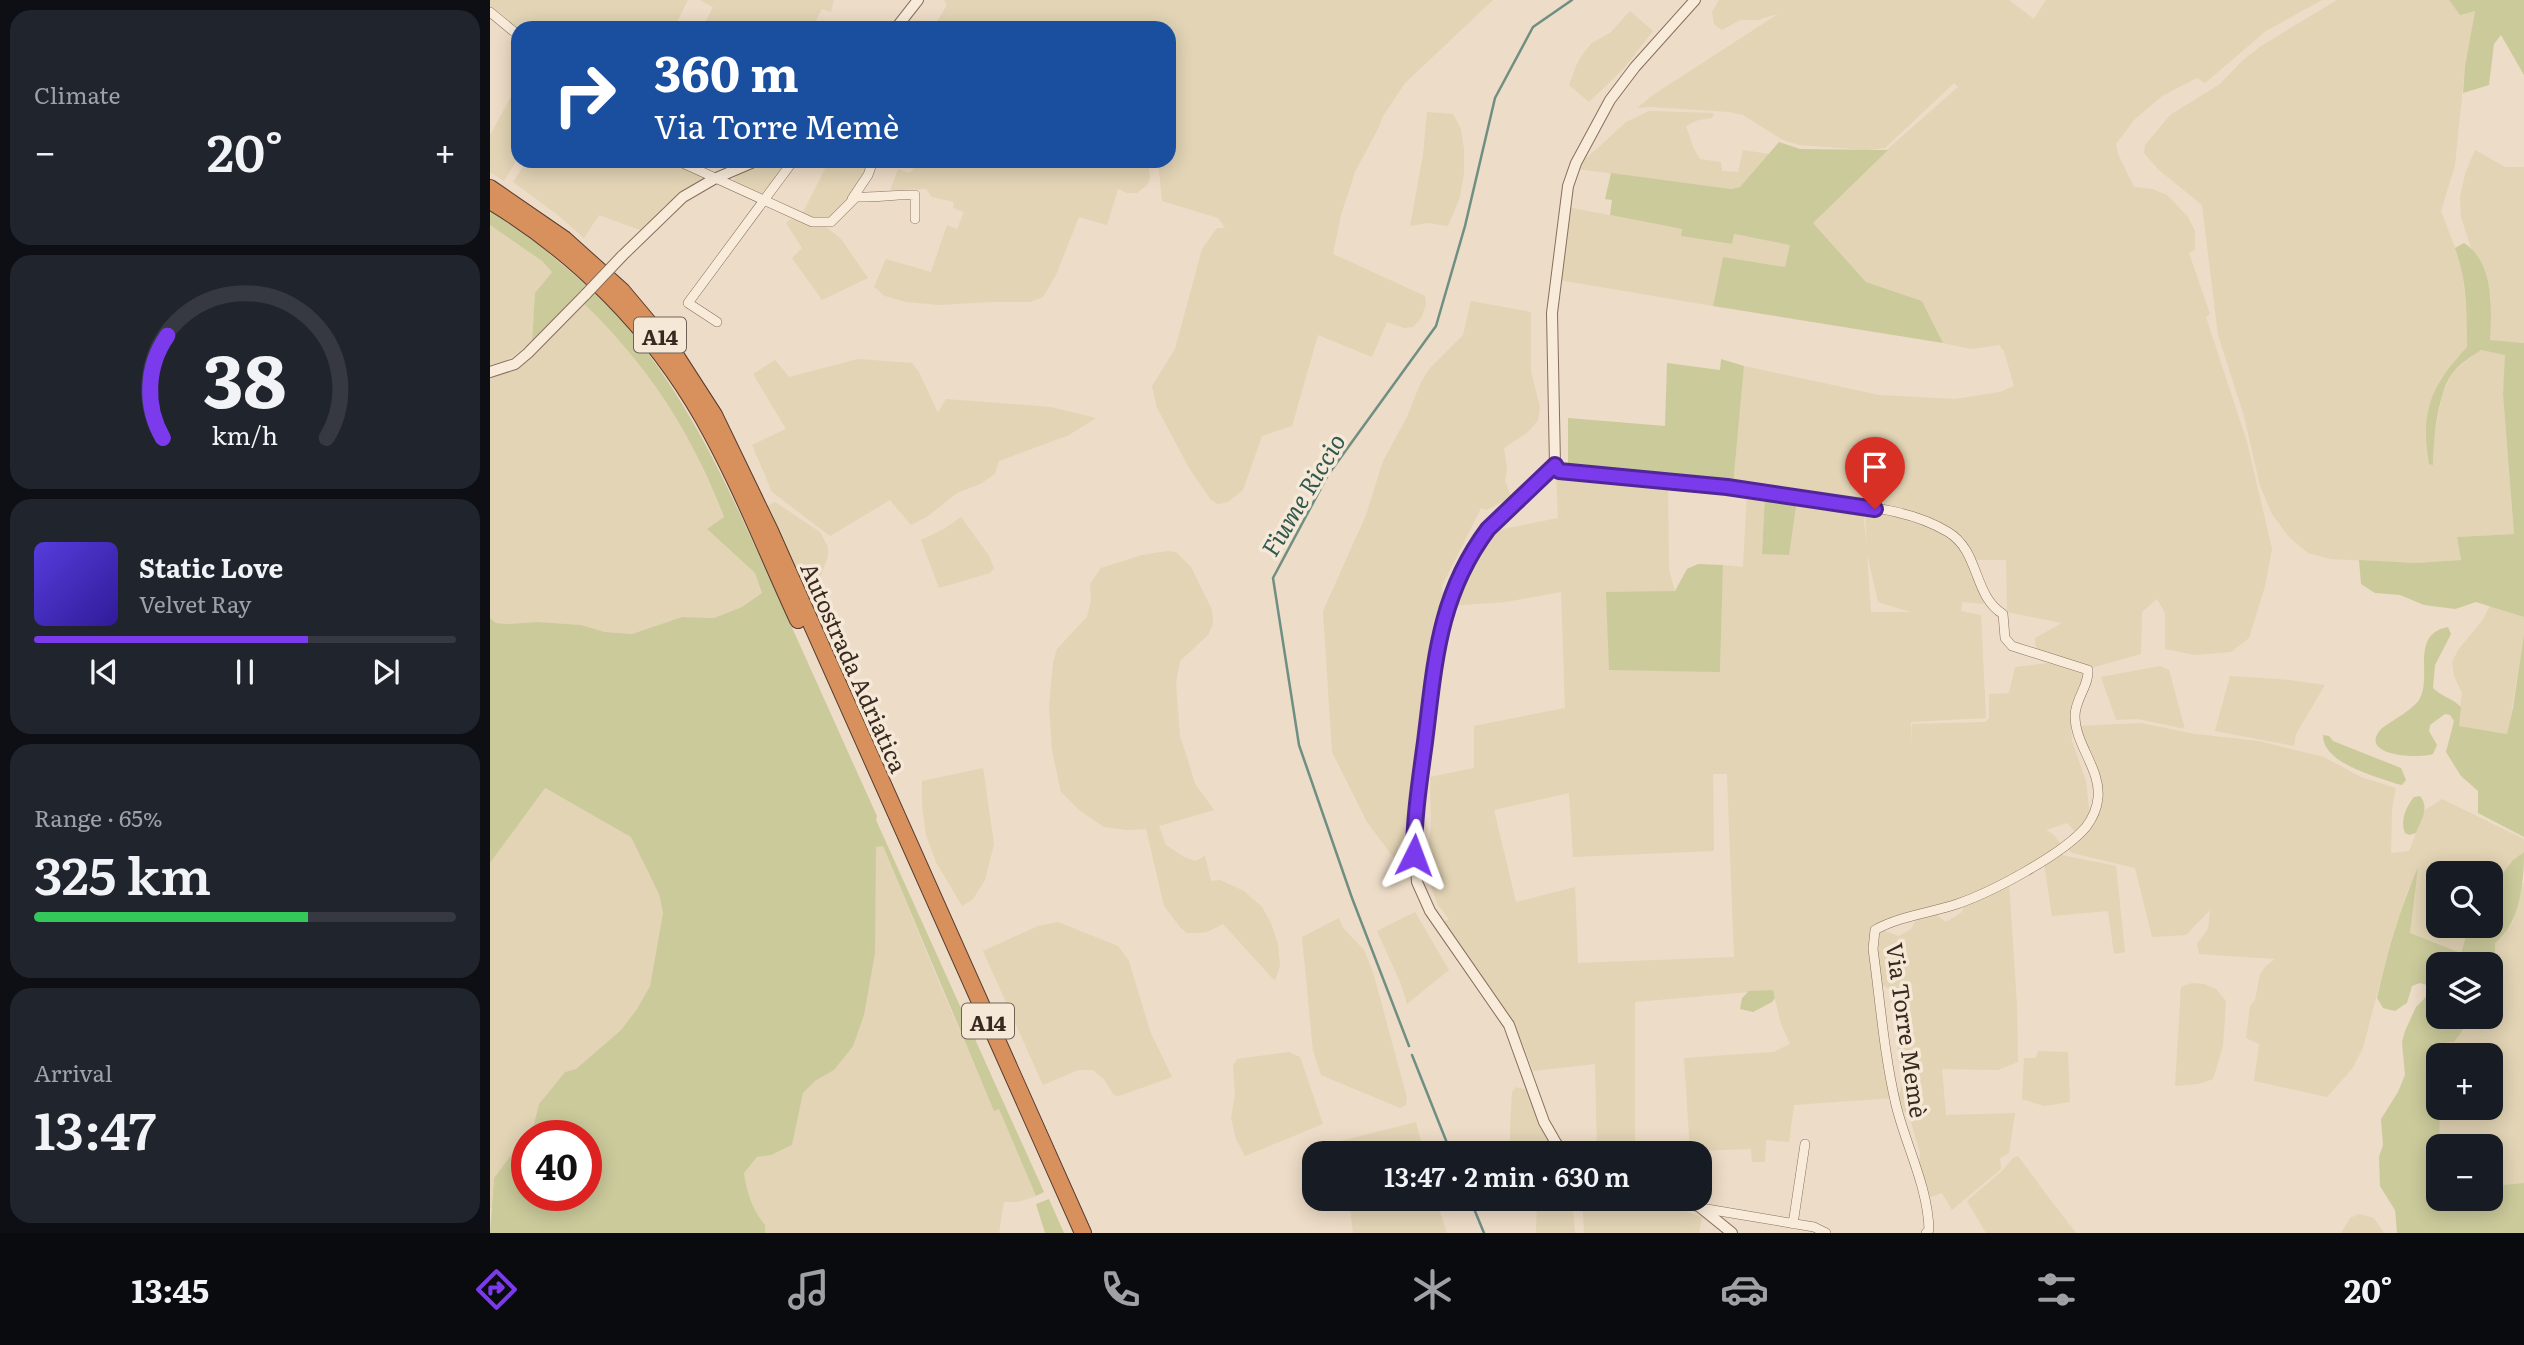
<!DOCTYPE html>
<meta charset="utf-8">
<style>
:root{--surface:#171b24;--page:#20242c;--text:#f1f3f6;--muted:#9ea1a6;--line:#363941;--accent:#7c3aed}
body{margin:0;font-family:Literata,serif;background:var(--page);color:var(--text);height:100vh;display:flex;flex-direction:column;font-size:26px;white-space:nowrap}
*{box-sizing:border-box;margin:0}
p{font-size:23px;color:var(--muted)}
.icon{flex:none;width:38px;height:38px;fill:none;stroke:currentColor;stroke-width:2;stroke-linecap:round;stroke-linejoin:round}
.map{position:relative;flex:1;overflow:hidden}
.side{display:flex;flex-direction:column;gap:10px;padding:10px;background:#0d0f14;width:490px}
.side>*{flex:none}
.hud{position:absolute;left:21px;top:21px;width:665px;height:147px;border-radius:21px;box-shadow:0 4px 18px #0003;background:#1a4fa0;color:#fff;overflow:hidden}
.buttons{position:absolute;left:1936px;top:861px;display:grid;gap:14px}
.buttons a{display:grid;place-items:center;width:77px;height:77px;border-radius:14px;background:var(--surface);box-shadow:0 4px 18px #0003;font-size:35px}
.speed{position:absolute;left:21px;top:1120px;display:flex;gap:14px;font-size:35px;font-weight:700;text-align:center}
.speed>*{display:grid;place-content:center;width:91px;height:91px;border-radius:50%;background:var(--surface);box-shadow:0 4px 18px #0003;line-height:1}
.speed .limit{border:10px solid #d22;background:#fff;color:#111}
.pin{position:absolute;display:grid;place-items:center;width:60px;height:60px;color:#fff;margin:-72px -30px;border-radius:50% 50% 50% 0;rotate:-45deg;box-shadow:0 0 7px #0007}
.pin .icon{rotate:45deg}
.me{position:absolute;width:77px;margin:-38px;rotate:3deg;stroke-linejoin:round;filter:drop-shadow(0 0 5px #0008)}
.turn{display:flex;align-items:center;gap:24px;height:147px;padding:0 28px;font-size:32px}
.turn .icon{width:91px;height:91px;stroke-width:2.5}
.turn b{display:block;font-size:49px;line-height:60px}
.big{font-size:52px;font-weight:600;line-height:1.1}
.side .tile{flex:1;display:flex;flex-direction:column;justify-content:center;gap:10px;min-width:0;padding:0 24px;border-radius:21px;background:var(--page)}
.side .dial{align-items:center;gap:0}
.dial svg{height:182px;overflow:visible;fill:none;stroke:var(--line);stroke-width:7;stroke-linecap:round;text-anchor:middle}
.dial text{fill:var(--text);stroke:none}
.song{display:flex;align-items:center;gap:21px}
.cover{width:84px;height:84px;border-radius:10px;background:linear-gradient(135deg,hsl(250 70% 55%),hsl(250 70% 35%))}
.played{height:7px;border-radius:4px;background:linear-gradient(90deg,var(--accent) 65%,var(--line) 65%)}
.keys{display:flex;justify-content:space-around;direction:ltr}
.heat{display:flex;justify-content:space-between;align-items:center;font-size:38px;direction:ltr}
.charge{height:10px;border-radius:5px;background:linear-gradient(90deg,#34c759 65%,var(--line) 0)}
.trip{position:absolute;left:812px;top:1141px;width:410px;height:70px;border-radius:21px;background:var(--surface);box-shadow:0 4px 18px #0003;font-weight:600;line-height:70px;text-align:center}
.menu{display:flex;height:112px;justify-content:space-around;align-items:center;background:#090b0e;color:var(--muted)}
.menu .icon{width:49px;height:49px}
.menu .selected{color:var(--accent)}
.menu b{font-size:32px;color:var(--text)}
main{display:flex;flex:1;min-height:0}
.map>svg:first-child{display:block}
.farmland{fill:#e2d4b5;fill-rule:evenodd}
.green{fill:#cbca9b;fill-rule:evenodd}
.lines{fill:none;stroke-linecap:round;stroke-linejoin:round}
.stream{stroke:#6f8f83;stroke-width:2.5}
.minor-casing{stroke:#886e5d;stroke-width:10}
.tertiary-casing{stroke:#886e5d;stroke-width:12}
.motorway-casing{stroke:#563d31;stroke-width:18}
.minor{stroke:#f8ebda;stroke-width:9}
.tertiary{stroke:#f8ebda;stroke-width:10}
.motorway{stroke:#d8905c;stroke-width:16}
.tertiary-bridge-casing{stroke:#886e5d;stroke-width:12;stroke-linecap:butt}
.tertiary-bridge{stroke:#f8ebda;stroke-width:10}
.route-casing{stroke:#51269a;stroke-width:18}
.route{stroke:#7c3aed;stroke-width:12}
.labels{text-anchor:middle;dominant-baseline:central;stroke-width:7;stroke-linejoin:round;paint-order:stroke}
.shield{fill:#f5e8d7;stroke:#716257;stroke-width:2}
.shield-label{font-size:21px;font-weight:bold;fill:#392920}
.street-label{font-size:23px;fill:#392920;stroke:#f5e8d7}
.water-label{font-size:24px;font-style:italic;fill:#305850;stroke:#f5e8d7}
</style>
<main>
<section class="side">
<div class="tile"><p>Climate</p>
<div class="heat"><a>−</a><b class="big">20°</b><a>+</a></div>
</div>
<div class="tile dial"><svg viewBox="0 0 100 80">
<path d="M14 69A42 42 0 1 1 86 69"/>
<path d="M14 69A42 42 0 0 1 16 24" stroke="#7c3aed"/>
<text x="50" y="56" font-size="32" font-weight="700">38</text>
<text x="50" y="72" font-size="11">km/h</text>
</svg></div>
<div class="tile">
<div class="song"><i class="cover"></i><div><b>Static Love</b><p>Velvet Ray</p></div></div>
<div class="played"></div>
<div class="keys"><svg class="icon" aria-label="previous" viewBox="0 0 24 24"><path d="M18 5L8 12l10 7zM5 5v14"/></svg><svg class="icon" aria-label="pause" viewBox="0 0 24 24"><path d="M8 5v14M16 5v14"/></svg><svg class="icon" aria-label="next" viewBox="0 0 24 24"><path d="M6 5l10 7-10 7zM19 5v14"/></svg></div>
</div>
<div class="tile"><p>Range · 65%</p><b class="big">325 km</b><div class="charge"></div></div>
<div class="tile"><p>Arrival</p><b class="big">13:47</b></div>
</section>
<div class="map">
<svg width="2034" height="1233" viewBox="0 0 2034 1233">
<rect width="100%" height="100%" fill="#eddcc7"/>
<path class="farmland" d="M0,0H198L184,28H28V33L0,9Z
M210,0H344L341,12L332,9L322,28H212L223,7Z
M454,0H1003L915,83L893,116L887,131L865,172L851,215L843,254L935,296L936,305L931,318L923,327L914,328L897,322L882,357L828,335L802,426L772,436L753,490L738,502L728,504L721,500L699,468L667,408L662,386L685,349L712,249L727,228H735L728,218L672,201L668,161H679V28H443L457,5Z
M1229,0H1519L1544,19L1556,0H1832L1776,31L1715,83L1707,78L1672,96L1644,120L1626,144L1628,154L1644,187L1662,189L1677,195L1698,217L1705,231V250L1699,253L1720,314L1716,317L1757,442L1782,549L1775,586L1759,638L1741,652L1705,655L1675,649V613L1667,599L1652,612L1651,654L1601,668L1546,652L1545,638L1572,623L1517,612L1516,560H1482L1472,540L1431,517L1243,486L1254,366L1389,395L1465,399L1510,392L1524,386L1514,351L1509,345L1481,349L1453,343L1432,301L1376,282L1323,223L1383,162L1468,87L1464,83L1395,148L1376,150L1309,145L1293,140L1253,115L1239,112L1161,107L1147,108L1163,95L1288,14L1267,20H1250L1232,30L1224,24L1222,12Z
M1847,0H1959L1970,14L1985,11L1975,66L1965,165L1951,211L1971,263L1977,312V347L1964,361L1938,409L1943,464V443L1952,396L1963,371L1991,350L2016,355L2013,394L2024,534L1967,537L1971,560L1926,563L1840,559L1818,553L1799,537L1782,514L1770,486L1754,416L1728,335L1712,205L1669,170L1654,153L1655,145L1680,115L1730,84L1753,60L1771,46Z
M1140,11L1163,31L1134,68L1099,102L1079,85L1086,66L1092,55L1102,43L1120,33Z
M28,84V158L14,181L0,172V135Z
M1159,111L1224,113L1222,118L1208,120L1196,126L1204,149L1210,159L1231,162L1232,171L1248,172L1253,150L1279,154L1250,187L1241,189L1087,169L1090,160L1098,157L1136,122Z
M937,112L963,114L971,129L974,149V173L970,197L958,226L937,223L920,226L933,155Z
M1985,150L2015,167H2034V343L2000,340L2001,298L1992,264L1981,248L1971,217L1970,198L1975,174Z
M37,161H184L219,178L197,189L174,206L150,230L109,215L94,238L69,216L23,182Z
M278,161H300L272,198L242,182L247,175Z
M339,161H380L351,210L336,221L311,216Z
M429,161H658L660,179L657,185L647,193H637L628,189L617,225L589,217L566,275L553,297L540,302H501L450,305L416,302L395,296L384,287L396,259L441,272L457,225L467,229L474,212L463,208L464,202L442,197L436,189L400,190L408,169L420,173Z
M1077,207L1192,229L1191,236L1242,244L1243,234L1301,245L1295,267L1233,257L1223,306L1069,280Z
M301,219L336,227L351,239L378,278L332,300L302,258L312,248L296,223Z
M0,225L52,261L62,272L45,293L42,342L16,361L0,367Z
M981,301L1041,312V371L1050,407L1048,420L1038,432L1014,448L1017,470L1015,480L1021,497L997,510L991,508L952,586L953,598L944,620L935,673L926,746L919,878L877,822L842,752L833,611L876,515L893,461L917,417L931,382L940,368L973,335Z
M94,304L144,356L176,399L197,433L234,517L217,529L265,573L273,593L252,607L224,618L192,617L142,634L115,632L90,625L48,622L18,624L6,623L0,618V375L41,355Z
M368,359L422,363L429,372L448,413L456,399L561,407L606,418L579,435L509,461L505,474L490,484L467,493L438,516L421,525L400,500L340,536L282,492L262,445L296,429L263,374L285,360L299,377Z
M1066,472L1178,482L1179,570L1185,591L1120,670L1230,671L1233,565L1253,567L1257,491L1275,494L1272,553L1307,499L1371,507L1373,511L1377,548L1375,508L1405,513L1455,531L1480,560L1481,577L1489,583L1494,604L1472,602L1471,611L1491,615L1496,718L1421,722V746L1422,724L1496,722L1499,718V694L1519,693L1525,667L1558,663L1595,675L1580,718L1582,741L1596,781L1600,817L1587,834L1577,823L1556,830L1563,834L1572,846L1548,862L1468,902L1384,926L1403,1098L1304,1105L1299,1142L1276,1140L1275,1162H1262L1261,1149L1200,1151L1194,1058L1283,1052L1300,1044L1291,1024L1283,990L1145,1002V1153H1107L1105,1064L1043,1071L1031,1039L1016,1011L953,922L959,919L948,905L942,890L937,856L941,827L940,777L984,768V726L1075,708L1071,592L1016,602L960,606L986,556L1003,531L1068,518ZM1377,554L1388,602L1420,612H1381ZM1223,774H1237L1244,957L1088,963L1085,887L1026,902L1004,810L1079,793L1083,857L1224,851Z
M285,502L330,532L338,547V556L330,578L314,587L277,506Z
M471,517L499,556L504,568L500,573L449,588L431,540L454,529Z
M677,551L686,552L701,567L722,610L723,624L718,635L690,661L686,683L690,736L699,764L705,784L724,810L669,826L676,845L694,857L705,861L715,856L721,881L730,880L754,891L772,907L781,923L788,944L790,966L785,981L733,924L717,932L707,933H697L690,927L674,906L656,829L637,830L614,827L589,810L571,792L562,750L559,707L563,663L567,649L597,617L601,600L600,584L611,568L652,555Z
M2000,606L2034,617V634L2018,734L1968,726L1972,693L1964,676L1962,662L1968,650L1992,621Z
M1670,666L1679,670L1695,729L1648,719L1626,720L1611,677Z
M1740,676L1800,680L1835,685L1806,734L1804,746L1725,731Z
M1651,723L1705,734L1769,741L1834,757L1871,777L1906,788L1902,808L1901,853L1919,851L1935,810L1952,799L2034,839V852L2023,860L2000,890V873H1948V926H1979L1971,953L1920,933L1927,870L1917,892L1896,960L1873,1048L1862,1069L1837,1097L1764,1081L1769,1044L1756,1038L1760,1006L1765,1000L1770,974L1775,967L1785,959L1709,954L1707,944L1718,929L1720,910L1696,935L1662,937L1645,868L1582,853L1575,846L1592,833L1609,800L1588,726Z
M493,768L504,844L495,880L483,899L472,906L446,862L436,835L432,805V781Z
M54,788L142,837L169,894L173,913L160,986L147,1009L131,1030L86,1069L75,1072L49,1104L44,1124L4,1178L2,1206L0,1210V863Z
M393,846L450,985L504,1110L509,1109L546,1196L528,1202H514L509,1233H275V1225L268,1217L255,1187L254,1173L267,1157L281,1155L302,1145L313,1093L325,1081L344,1070L384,911L386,847Z
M1567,854L1626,866L1635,952L1624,954L1618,911L1562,916L1554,863Z
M1519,882L1527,1006L1528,1062L1508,1070L1452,1069L1456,1115L1525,1113L1519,1153L1510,1158L1511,1169L1462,1210L1452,1193L1438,1198L1429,1165L1430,1153L1421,1122L1410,1105L1408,1097L1413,1083L1399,989L1389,982L1386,956L1389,929L1409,936L1421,929L1428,916L1447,911L1448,916L1456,922L1472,912L1474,904Z
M2034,882V1183L2000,1186V1146H1950L1949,1140L1950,1108H2000V1055H1955L1956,1048L1957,1042H1964L1982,1017H2000V992L2005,984V942L2013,937L2023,922L2030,889Z
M925,912L959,970L917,1004L911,984L887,931Z
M849,918L853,928L874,950L883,972L917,1098L916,1105L910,1108L831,1075L823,1051L812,937Z
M568,922L628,946L639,961L660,1031L682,1077L629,1096L624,1095L613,1078L603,1070H588L553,1085L493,951L548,926Z
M1702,983L1714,984L1726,989L1736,1001L1733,1046L1723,1079L1709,1084L1685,1086L1691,987Z
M1548,1051L1578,1052L1580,1102L1554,1106L1532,1099L1534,1058H1546Z
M799,1052L810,1057L833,1124L755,1156L746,1139L741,1118L745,1095L743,1066L747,1059Z
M1026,1087L1037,1090L1051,1129L1066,1153H1027L1020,1140V1129L1022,1092Z
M926,1122L934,1153H849L846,1142Z
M1528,1156L1556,1194L1586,1233H1496L1477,1201L1512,1171L1523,1158Z
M859,1199H946L957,1233H863Z
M1047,1199H1082L1085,1233H1046Z
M1092,1199H1162L1212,1217L1209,1233H1094Z
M1869,1214L1884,1218L1894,1233H1851L1860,1218Z"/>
<path class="green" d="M1959,0H2034V75L2011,35L2004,44L1999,85L1973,93L1975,66L1985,11L1970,15Z
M1289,142L1310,149L1398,150L1323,223L1376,282L1432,301L1453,343L1223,306L1233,257L1295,267L1300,245L1244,234L1242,244L1191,236L1192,229L1120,215L1122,200L1115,199L1121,173L1241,189L1250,187Z
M0,209L47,243L96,285L42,342L45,293L62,272L52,261L0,225Z
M1974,243C2004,262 2002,309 2000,340L2034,343V617L1986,602L1965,609L1934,605L1910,595L1885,593L1871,584L1869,560L1926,563L1971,560L1967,537L2024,534L2013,394L2015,355L1991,350C1983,356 1972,362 1965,370C1948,388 1943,440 1943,465L1939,464C1930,411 1941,386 1977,347C1977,314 1977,279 1965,248Z
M105,292C189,376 231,472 280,579C316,658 351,737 387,816L386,820L554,1192L546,1196L509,1109L504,1111L393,846L386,847L385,953L374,1015L363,1046L344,1070L325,1081L313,1093L302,1145L281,1155L267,1157L254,1173C256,1191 263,1211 275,1225V1233H0L4,1178L44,1124L49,1104L75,1072L86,1069L131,1030L147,1009L160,986L173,913L169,894L141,837L55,788L0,863V618L6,623L18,624L48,622L91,625L115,632L142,634L192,617L224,618L252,607L272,593L265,573L217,529L234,517C200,430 161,369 94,304ZM37,1136H96V1195H37Z
M1231,359L1254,366L1243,486L1078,468V418L1175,426L1177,363L1230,370Z
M1275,494L1307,499L1299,555L1272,554Z
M1208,564L1233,565L1230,672L1119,670L1116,592L1185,591L1197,569Z
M1958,627L1961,634L1945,665L1943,688C1951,696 1962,698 1971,707L1969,726L2017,734L2023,708L2034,634V837L1988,813V791L1971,776L1956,752L1964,721L1960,715L1955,714L1940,725L1939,731L1947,745L1943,754C1928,759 1867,756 1891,729C1901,721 1925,709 1930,698C1942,676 1920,634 1958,627Z
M1833,735L1839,736L1843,741L1911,768L1916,780L1912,785L1907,784C1885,776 1832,763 1833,735Z
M1930,796C1940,808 1931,820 1926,833L1919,835L1915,833C1910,820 1916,807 1924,797Z
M2034,852C2034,881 2030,925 2005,943V954L2010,959L2005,984L2000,992V964H1948V1017H1982L1964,1042H1957L1955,1055H1948V1108H1950L1948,1199H2000V1186L2034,1183V1233H1907L1905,1210L1890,1186L1889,1157L1893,1145L1891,1119L1908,1092L1915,1075L1912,1042L1915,1031L1926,1007L1935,998L1939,990L1937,985L1930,983L1922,986L1917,1003L1905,1011L1893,1008L1887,998C1897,953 1910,909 1928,867L1920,933L1971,953L1979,926H2000V890L2023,860Z
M1283,990L1285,998L1282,1002L1263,1012L1250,1009L1252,998L1259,991Z
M559,1199L574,1233H555L546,1204Z"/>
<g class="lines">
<path class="stream" d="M919,1046L862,898L809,745L783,578L838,475L946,326L975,226L1005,98L1043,27L1082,0
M922,1055L961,1153
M980,1199L994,1233"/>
<g class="minor-casing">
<path id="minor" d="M0,12L28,35
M188,161L322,222H341L366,197C386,198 405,194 425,195V219
M362,199L378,175L383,161
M227,322L198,303L303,161
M1065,465L1069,471C1153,478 1235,488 1319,499C1365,506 1417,507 1458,532C1490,551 1483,596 1513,614L1515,638L1522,646L1598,670C1599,686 1585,699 1585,716C1585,745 1611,769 1608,798C1607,808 1602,819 1596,827C1572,855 1502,892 1467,904C1440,913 1410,916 1385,930L1383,949C1390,1000 1394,1054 1406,1105C1416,1146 1438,1187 1439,1230L1436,1233
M1211,1208L1324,1227L1336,1233
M1303,1224L1315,1144"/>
</g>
<g class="tertiary-casing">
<path id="tertiary" d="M406,28L428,0
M132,256L193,197L224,179L266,161
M0,372L25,364L38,353L96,294
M1075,1153L1066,1143L1054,1122L1019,1025L940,911L927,882L924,840L928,795L951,628L968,581L989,541L1009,517L1065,465L1062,313L1078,186L1086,163L1120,100L1145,67L1205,0
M1192,1199L1210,1207L1242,1233"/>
</g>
<g class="motorway-casing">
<path id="motorway" d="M0,188L74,239L132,291L184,353L224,415L280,531L593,1233
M0,201C88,254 162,329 213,418C250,483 277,553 308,620"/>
</g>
<use href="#minor" class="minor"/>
<use href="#tertiary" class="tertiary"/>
<use href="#motorway" class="motorway"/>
<g class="tertiary-bridge-casing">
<path id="tertiary-bridge" d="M96,294L132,256"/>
</g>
<use href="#tertiary-bridge" class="tertiary-bridge"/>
</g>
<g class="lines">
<g class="route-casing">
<path id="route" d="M924,855C924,817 930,779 935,742C945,663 948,596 998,529L1065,465L1069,471L1237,487L1385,509"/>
</g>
<use href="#route" class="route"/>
</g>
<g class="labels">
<g class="shield">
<rect x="144" y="317.5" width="52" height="35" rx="5"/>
<rect x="472" y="1003.5" width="52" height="35" rx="5"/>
</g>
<g class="shield-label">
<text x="170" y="335">A14</text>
<text x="498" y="1021">A14</text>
</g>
<g class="street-label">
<text transform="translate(365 667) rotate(66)">Autostrada Adriatica</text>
<text transform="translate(1418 1030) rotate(82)">Via Torre Memè</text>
</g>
<g class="water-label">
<text transform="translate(812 494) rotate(-59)">Fiume Riccio</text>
</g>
</g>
</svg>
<div class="buttons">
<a><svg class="icon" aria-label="search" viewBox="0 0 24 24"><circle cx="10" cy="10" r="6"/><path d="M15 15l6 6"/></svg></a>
<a><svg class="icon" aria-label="layers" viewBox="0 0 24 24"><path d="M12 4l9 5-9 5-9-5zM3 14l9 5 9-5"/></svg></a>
<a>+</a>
<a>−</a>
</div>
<div class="speed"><div class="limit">40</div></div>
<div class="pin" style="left:1385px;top:509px;background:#d93025"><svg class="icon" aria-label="arrive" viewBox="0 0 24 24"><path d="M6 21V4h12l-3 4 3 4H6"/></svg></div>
<svg class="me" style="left:924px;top:855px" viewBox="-20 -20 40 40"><path d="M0-17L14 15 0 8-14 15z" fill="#7c3aed" stroke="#fff" stroke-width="4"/></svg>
<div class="trip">13:47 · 2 min · 630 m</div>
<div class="hud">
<div class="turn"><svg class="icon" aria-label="right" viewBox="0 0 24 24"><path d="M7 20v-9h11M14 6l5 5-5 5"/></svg><div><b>360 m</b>Via Torre Memè</div></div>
</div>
</div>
</main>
<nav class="menu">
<b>13:45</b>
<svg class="icon selected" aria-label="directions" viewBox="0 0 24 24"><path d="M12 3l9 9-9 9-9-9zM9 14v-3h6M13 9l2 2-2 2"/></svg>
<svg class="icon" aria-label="music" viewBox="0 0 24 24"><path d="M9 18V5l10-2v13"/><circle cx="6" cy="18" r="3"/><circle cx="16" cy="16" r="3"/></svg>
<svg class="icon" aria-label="phone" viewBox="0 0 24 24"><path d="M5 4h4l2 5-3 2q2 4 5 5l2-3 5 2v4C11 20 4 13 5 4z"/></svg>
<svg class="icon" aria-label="climate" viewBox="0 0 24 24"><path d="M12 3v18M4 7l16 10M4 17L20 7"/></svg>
<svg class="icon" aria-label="car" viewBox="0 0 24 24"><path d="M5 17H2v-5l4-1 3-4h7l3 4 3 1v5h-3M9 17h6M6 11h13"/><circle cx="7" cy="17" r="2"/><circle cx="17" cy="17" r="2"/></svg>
<svg class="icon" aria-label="filters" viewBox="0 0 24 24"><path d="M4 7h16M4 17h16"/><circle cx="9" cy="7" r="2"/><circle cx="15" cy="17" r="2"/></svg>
<b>20°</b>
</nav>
